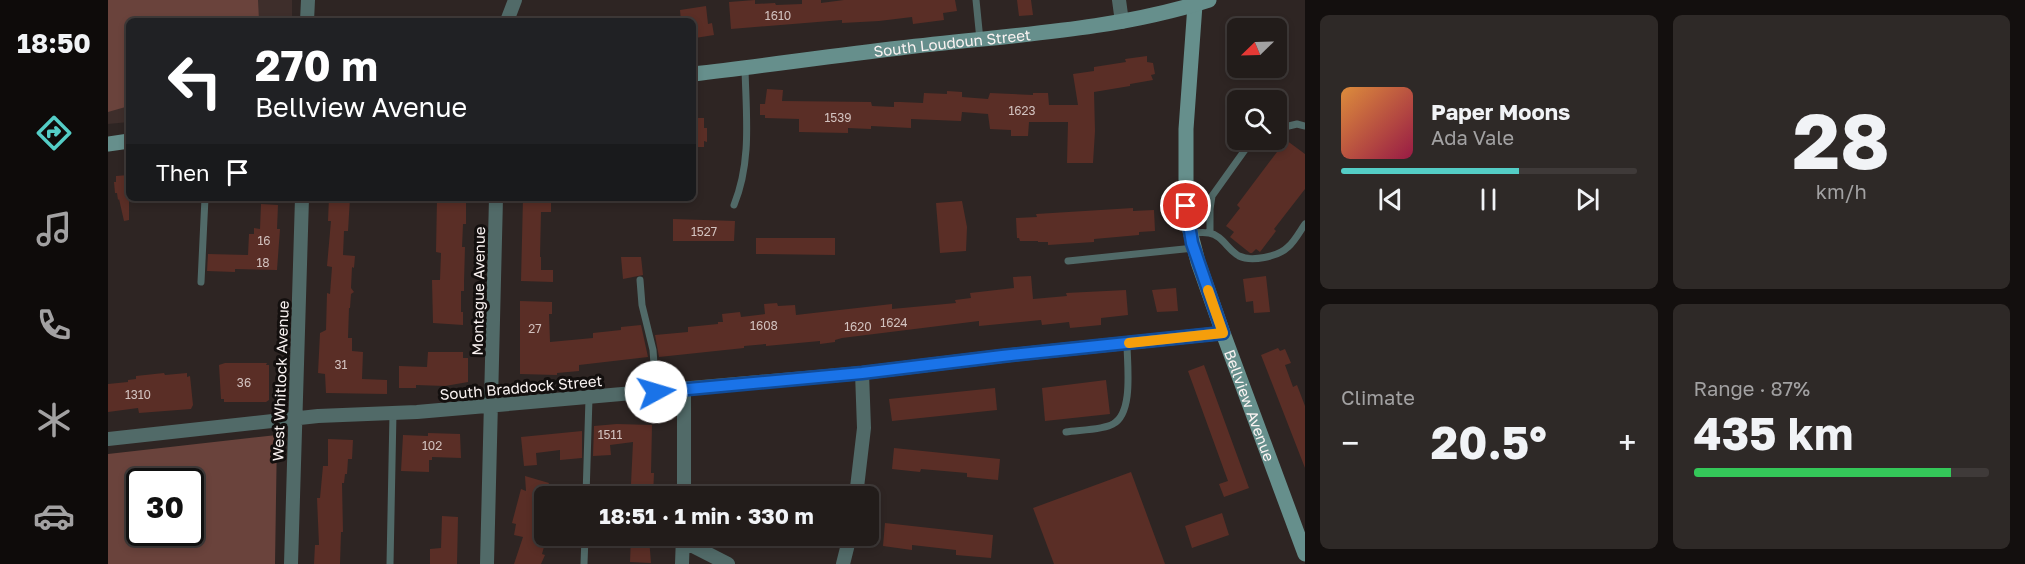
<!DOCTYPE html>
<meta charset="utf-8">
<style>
:root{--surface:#221c1a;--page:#2e2927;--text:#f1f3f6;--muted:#a2a1a2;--line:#3f3a39;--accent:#54cdc6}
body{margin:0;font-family:"Golos Text",sans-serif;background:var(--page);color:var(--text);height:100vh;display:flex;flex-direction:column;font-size:22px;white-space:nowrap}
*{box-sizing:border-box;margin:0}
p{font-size:20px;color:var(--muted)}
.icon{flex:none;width:33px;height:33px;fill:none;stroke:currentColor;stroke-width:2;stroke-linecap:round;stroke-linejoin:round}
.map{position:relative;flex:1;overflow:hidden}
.details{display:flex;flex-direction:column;gap:15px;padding:15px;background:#130f0e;width:720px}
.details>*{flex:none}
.top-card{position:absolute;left:18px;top:18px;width:570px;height:183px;border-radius:9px;box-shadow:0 3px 9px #0003,0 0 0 2px var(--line);background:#202124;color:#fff;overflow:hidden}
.needle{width:39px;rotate:247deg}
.buttons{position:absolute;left:1119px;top:18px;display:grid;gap:12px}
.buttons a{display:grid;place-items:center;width:60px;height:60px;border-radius:9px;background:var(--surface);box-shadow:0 3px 9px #0003,0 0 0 2px var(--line);font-size:30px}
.speed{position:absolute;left:18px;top:468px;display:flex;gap:12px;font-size:30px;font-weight:700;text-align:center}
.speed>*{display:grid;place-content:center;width:78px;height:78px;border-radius:50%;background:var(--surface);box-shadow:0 3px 9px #0003,0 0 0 2px var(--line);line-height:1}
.speed .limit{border:3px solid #111;border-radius:9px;background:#fff;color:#111}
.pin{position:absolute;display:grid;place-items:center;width:51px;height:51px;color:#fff;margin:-26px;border:3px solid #fff;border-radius:50%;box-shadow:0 2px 6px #0007}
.me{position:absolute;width:66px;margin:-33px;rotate:84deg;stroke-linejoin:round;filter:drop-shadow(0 0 4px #0008)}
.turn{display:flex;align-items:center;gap:21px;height:126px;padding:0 30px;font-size:27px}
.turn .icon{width:78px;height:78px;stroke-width:2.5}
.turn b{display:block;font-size:42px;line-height:51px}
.then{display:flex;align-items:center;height:57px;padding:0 30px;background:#0003;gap:12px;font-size:22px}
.big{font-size:45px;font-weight:700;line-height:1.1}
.details .tile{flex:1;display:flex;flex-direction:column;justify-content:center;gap:9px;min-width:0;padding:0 21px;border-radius:9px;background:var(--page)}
.details .dial{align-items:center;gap:0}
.dial b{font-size:78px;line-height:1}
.song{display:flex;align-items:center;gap:18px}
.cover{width:72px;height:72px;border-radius:9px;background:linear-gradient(135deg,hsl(30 70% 55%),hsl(340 70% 35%))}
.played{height:6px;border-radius:3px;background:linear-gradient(90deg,var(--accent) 60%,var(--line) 60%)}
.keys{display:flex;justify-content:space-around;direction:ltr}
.heat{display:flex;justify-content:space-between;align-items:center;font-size:33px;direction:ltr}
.charge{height:9px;border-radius:4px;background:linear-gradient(90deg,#34c759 87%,var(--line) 0)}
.details .tiles{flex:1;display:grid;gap:15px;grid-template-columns:repeat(2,1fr)}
.trip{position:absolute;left:426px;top:486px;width:345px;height:60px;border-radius:9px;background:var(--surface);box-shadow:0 3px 9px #0003,0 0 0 2px var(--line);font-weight:700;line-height:60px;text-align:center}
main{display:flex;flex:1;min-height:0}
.menu{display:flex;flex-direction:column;width:108px;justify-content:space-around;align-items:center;background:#0e0b0a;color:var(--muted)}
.menu .icon{width:42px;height:42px}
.menu .active{color:var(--accent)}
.menu b{font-size:27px;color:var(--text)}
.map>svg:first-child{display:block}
.built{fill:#3e2e2b}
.green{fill:#6a433c;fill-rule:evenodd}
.building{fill:#5a2e26}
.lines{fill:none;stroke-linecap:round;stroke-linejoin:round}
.lane{stroke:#516a68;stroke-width:7}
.street{stroke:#516a68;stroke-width:14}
.secondary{stroke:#668f8c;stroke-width:15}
.route-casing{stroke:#114b97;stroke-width:15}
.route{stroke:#1a73e8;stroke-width:10}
.slow{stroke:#f59e0b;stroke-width:10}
.labels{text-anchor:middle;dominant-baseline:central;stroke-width:6;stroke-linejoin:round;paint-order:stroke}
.number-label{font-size:12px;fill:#d2c2bf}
.street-label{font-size:15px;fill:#faf3f2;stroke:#130f0e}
</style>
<main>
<nav class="menu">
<b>18:50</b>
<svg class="icon active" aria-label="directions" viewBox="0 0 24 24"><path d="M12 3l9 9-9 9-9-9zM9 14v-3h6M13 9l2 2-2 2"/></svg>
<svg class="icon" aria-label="music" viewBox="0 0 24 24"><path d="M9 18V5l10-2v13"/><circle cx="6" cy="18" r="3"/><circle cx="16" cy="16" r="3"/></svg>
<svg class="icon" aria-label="phone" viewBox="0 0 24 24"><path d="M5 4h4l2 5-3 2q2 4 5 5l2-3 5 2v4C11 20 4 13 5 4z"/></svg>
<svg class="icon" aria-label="climate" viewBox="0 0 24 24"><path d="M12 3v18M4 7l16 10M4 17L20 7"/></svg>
<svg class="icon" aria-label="car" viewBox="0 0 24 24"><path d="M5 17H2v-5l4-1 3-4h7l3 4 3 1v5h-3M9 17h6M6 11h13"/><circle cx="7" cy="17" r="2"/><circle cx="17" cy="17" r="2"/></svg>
</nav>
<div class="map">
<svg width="1197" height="564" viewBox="0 0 1197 564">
<rect width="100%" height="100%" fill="#2e2523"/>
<path class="built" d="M0,0H184V21H21V122L0,124Z"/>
<path class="green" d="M0,0H150L151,21H21V106L0,112Z
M169,435L167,564H0V454ZM32,482H82V532H32Z"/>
<path class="building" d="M647,0V4L667,3L668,5L694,4V0H713V3L736,0H847L849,11L835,13L836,20L805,24L804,17L771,21L734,23V20L623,29L621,2Z
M909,0H923L925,15L911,16Z
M598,6L600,24L604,23L606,35L587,38L585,21H573L572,10Z
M1039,56V62L1045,63L1047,74L1043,75L1045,80L1022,84V86L986,92L987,131L985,163H959L960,122H921L920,136H903V130L882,129L880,114L854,112L853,121L803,119V128L763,126V129L740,128V133L691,132V119L657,118V115H652V104H657L659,89L675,90L674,101L763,102L764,106L786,107V102H792L815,103L816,93L839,94V91L854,92V97L880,99L882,93L925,95V93H940L941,105H970L965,74L986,71V67L1018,62L1017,59Z
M585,118H596V128H599V142L596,141V147H585Z
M1178,140L1197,154V189L1166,229L1168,231L1152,252L1148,249L1144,253H1142L1122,237L1126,232L1118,226L1132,208L1129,205Z
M21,175V220L16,221L11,199L10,200L9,193H7L6,182H8V176Z
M221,198H242L240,231H236L235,255L247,256L246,268L244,267L243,288L246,292L243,294L242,308H241L240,338H244V351L255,352L254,379L279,380V394L218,393L217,374L210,373L212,333L218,330L219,293L222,294L224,267L219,266L223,221H220Z
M329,198H358V224H355L354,247H357L356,282V291H353V312H355V325L325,323L324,280H332L333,253L328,252Z
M415,198H443V212H433L432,257H433V270H445V282L413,281Z
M854,201L859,227L858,251L832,253L828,203Z
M153,204L170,205L169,229H172L169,270L127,269V272L99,271L100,254L140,255L141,234H146V228L152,229Z
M1025,208V211L1046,210L1047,231L1031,232V235L986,239V242L940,245V242H930V241H912L911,238H909L908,218L929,217L928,214Z
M565,219L627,221L626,241H565Z
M648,238H727V255L648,254Z
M513,257H533L535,275L515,279Z
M923,276L925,299L959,296L958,293L1018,290L1020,315L993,318V325L962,328L961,322L934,325L933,320L871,326V321L734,338L727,340V342L712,344V341L658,346V344L636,346V348L551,357L547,335L580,332V327L610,324V322H615L614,314L632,312L633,317L657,314L656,304L669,303L670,306L687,305L688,315L784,304V309L848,303L847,300L863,298L862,293L906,288L905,277Z
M1158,276L1162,312L1146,313L1145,301L1138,302L1135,279Z
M1068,288L1070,311L1049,312L1044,290Z
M412,301L444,302V314H441L442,342L485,338V333L513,330V327L533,325L540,357L471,365V371L449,373V375L412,374Z
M1170,348L1172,351L1177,349L1183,363L1177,365L1185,387L1189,385L1197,406V468L1153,355Z
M320,352H355V358H360V382L337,386L308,385V388H291V366L319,367Z
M117,363H159L158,365H161V400L158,402H116V399H113L111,365Z
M1096,365L1141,488L1116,497L1111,484L1120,481L1080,371Z
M56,373L57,375L79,373V377L82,376L85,405L83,409L31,413L30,408L0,412V384L20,382V380L28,379V376Z
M998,380L1002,414L937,421L934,388Z
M887,388L889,410L784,421L781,399Z
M509,424L544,425L543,473H546L545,496H527V484H523L525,442L502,445L503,455L485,456L486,426Z
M474,431V458L452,460V450L428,453L429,465L416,466L413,437Z
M320,433L352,434L353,458L324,457V460H321V472L293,471L295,435L320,436Z
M220,439L245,440L244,459H240L239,474H237L236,483H234L235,532H233L232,564H206L207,545H211L209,498H212L215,466H220Z
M786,448L892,459L890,480L859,477V473L813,469L812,472L784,469Z
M1023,472L1057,564H946L925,508Z
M417,476L441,483L436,496V536H439L434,554L437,555L433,564H406L415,537L406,535L408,524L404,523L413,489L418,491Z
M1114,513L1121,535L1084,548L1077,526Z
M334,516L350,517L349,564H322V549L333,548Z
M777,523L885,535L883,558L848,555V550L804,545V550L775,546Z
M523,537L541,538L543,563L522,562Z"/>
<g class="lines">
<path class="lane" d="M868,0L872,40
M1168,129L1189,124L1197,126
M626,205C644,161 638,114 637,68
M1082,233C1088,233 1095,232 1101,233C1114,235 1120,250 1131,256C1143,262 1170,257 1180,247C1187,241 1192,231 1197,224
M1102,233V209L1104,196L1144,140
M960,261L1086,248
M532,280L534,305L545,350L548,392
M93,282L97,198
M958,432C970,430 995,430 1005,424C1026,413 1019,364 1019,343
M478,496L481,398
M282,564L285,413
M476,564L477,536"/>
<path class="street" d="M1011,0L1014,22
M199,21L200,0
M399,21L407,0
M0,439L210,416L309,412L754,373L894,356L1115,333
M576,496V389
M748,496L756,428L754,373
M575,541L620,564
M183,564L194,198
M379,564L388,198
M574,564L575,536
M735,564L742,536"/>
<g class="secondary">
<path id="s1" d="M1087,5L1078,129V206L1081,227L1090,262L1115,333L1197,554"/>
<path id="s2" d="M585,74C654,66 723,56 792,48C896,35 1001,32 1101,0"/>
<path d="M0,144L21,141"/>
</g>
</g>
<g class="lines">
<g class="route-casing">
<path id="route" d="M548,392L754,373L894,356L1115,333L1084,243L1078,206"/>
</g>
<use href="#route" class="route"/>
<path class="slow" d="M1021,343L1115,333L1100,290"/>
</g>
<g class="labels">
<g class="number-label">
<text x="670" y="15">1610</text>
<text x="914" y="110">1623</text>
<text x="730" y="117">1539</text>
<text x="596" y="231">1527</text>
<text x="156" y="240">16</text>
<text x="155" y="262">18</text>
<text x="786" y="322">1624</text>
<text x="656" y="325">1608</text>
<text x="750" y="326">1620</text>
<text x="427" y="328">27</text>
<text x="233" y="364">31</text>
<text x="136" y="382">36</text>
<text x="30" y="394">1310</text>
<text x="502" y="434">1511</text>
<text x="324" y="445">102</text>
</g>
<g class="street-label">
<text stroke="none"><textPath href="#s2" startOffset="261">South Loudoun Street</textPath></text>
<text transform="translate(370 291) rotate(-89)">Montague Avenue</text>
<text transform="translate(172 381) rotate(-88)">West Whitlock Avenue</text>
<text transform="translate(413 387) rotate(-5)">South Braddock Street</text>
<text stroke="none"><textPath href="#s1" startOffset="411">Bellview Avenue</textPath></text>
</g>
</g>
</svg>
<div class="buttons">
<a><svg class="needle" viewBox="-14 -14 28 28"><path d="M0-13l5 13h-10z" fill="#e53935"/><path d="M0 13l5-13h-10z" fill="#a2a1a2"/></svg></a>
<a><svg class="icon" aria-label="search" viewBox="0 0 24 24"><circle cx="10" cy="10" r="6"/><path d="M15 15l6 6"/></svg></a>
</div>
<div class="speed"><div class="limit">30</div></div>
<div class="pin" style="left:1078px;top:206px;background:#d93025"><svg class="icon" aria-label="arrive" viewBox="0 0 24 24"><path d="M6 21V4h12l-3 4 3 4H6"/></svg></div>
<svg class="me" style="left:548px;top:392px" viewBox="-20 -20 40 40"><circle r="19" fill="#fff"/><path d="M0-13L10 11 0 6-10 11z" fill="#1a73e8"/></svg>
<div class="trip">18:51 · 1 min · 330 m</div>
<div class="top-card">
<div class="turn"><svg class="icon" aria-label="left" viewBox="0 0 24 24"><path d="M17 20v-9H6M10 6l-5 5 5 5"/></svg><div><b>270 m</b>Bellview Avenue</div></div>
<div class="then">Then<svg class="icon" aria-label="arrive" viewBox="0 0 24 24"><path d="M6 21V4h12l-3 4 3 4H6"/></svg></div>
</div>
</div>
<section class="details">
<div class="tiles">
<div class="tile">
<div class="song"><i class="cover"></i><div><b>Paper Moons</b><p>Ada Vale</p></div></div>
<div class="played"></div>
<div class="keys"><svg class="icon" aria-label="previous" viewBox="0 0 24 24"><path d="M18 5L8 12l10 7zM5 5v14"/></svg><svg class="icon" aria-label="pause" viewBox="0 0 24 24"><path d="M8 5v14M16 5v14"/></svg><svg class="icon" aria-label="next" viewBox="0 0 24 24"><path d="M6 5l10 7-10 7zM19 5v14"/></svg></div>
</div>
<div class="tile dial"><b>28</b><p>km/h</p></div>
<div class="tile"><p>Climate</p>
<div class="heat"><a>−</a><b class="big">20.5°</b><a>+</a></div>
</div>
<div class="tile"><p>Range · 87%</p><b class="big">435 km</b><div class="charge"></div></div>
</div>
</section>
</main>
